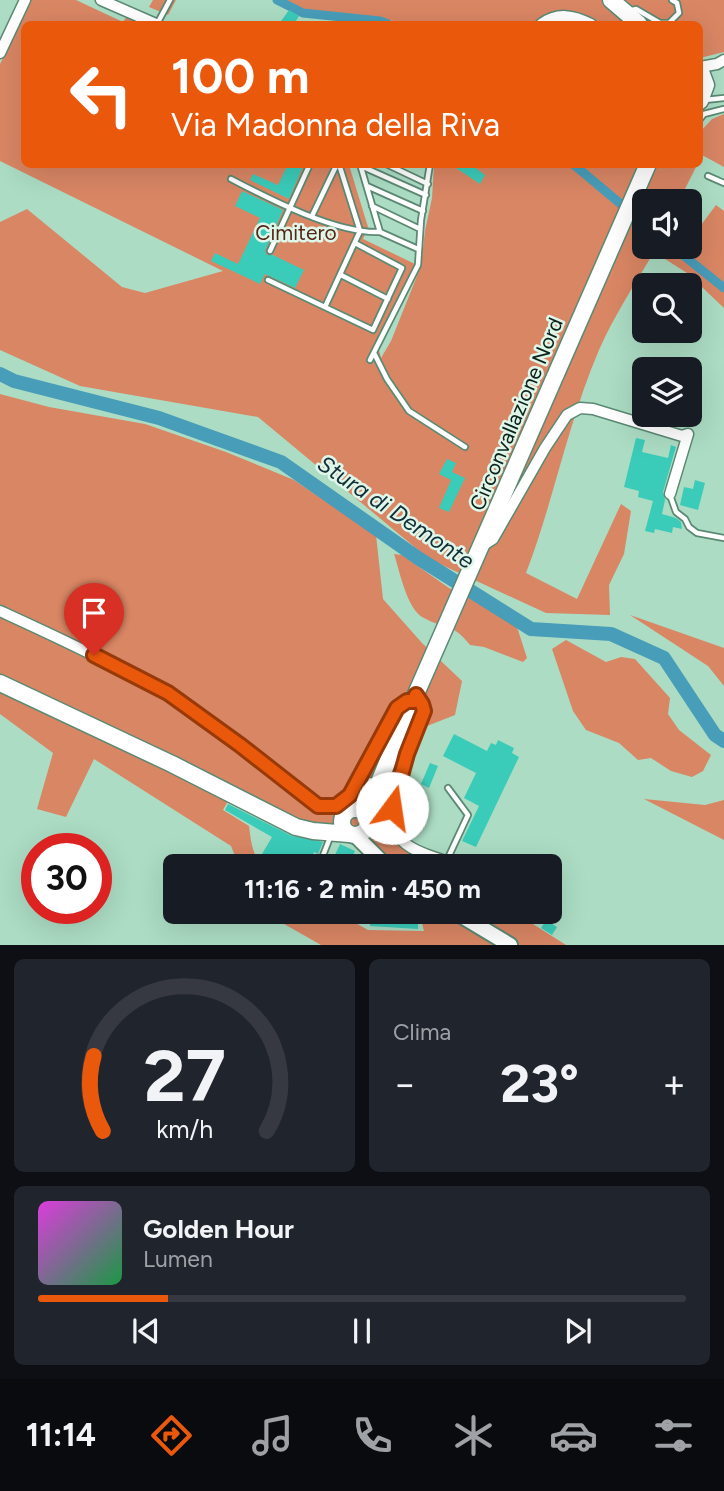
<!DOCTYPE html>
<html lang="it">
<meta charset="utf-8">
<style>
:root{--surface:#171b24;--page:#20242c;--text:#f1f3f6;--muted:#9ea1a6;--line:#363941;--accent:#ea580c}
body{margin:0;font-family:Figtree,sans-serif;background:var(--page);color:var(--text);height:100vh;display:flex;flex-direction:column;font-size:26px;white-space:nowrap}
*{box-sizing:border-box;margin:0}
p{font-size:23px;color:var(--muted)}
.icon{flex:none;width:38px;height:38px;fill:none;stroke:currentColor;stroke-width:2;stroke-linecap:round;stroke-linejoin:round}
.map{position:relative;height:945px;overflow:hidden}
.sheet{display:flex;flex-direction:column;gap:14px;padding:14px;background:#0d0f14;flex:1}
.sheet>*{flex:none}
.hud{position:absolute;left:21px;top:21px;width:682px;height:147px;border-radius:10px;box-shadow:0 7px 28px #0002;background:#ea580c;color:#fff;overflow:hidden}
.fabs{position:absolute;left:632px;top:189px;display:grid;gap:14px}
.fabs a{display:grid;place-items:center;width:70px;height:70px;border-radius:10px;background:var(--surface);box-shadow:0 7px 28px #0002;font-size:35px}
.speed{position:absolute;left:21px;top:833px;display:flex;gap:14px;font-size:35px;font-weight:700;text-align:center}
.speed>*{display:grid;place-content:center;width:91px;height:91px;border-radius:50%;background:var(--surface);box-shadow:0 7px 28px #0002;line-height:1}
.speed .limit{border:10px solid #d22;background:#fff;color:#111}
.pin{position:absolute;display:grid;place-items:center;width:60px;height:60px;color:#fff;margin:-72px -30px;border-radius:50% 50% 50% 0;rotate:-45deg;box-shadow:0 0 7px #0007}
.pin .icon{rotate:45deg}
.me{position:absolute;width:77px;margin:-38px;rotate:14deg;stroke-linejoin:round;filter:drop-shadow(0 0 5px #0008)}
.turn{display:flex;align-items:center;gap:24px;height:147px;padding:0 35px;font-size:32px}
.turn .icon{width:91px;height:91px;stroke-width:2.5}
.turn b{display:block;font-size:49px;line-height:60px}
.big{font-size:52px;font-weight:700;line-height:1.1}
.sheet .widget{flex:1;display:flex;flex-direction:column;justify-content:center;gap:10px;min-width:0;padding:0 24px;border-radius:10px;background:var(--page)}
.sheet .dial{align-items:center;gap:0}
.dial svg{height:182px;overflow:visible;fill:none;stroke:var(--line);stroke-width:7;stroke-linecap:round;text-anchor:middle}
.dial text{fill:var(--text);stroke:none}
.song{display:flex;align-items:center;gap:21px}
.cover{width:84px;height:84px;border-radius:10px;background:linear-gradient(135deg,hsl(300 70% 55%),hsl(140 70% 35%))}
.played{height:7px;border-radius:4px;background:linear-gradient(90deg,var(--accent) 20%,var(--line) 20%)}
.keys{display:flex;justify-content:space-around;direction:ltr}
.heat{display:flex;justify-content:space-between;align-items:center;font-size:38px;direction:ltr}
.sheet .tiles{flex:1;display:grid;gap:14px;grid-template-columns:1fr 1fr}
.widget:last-child{grid-column:span 2}
.trip{position:absolute;left:163px;top:854px;width:399px;height:70px;border-radius:10px;background:var(--surface);box-shadow:0 7px 28px #0002;font-weight:700;line-height:70px;text-align:center}
.dock{display:flex;height:112px;justify-content:space-around;align-items:center;background:#090b0e;color:var(--muted)}
.dock .icon{width:49px;height:49px}
.dock .selected{color:var(--accent)}
.dock b{font-size:32px;color:var(--text)}
.map>svg:first-child{display:block}
.green{fill:#d98664}
.lines{fill:none;stroke-linecap:round;stroke-linejoin:round}
.canal{stroke:#489db9;stroke-width:9}
.river{stroke:#489db9;stroke-width:14}
.building{fill:#3bcbb9}
.lane-casing{stroke:#5b8973;stroke-width:8}
.street-casing{stroke:#5b8973;stroke-width:13}
.secondary-casing{stroke:#5b8973;stroke-width:18}
.primary-casing{stroke:#5b8973;stroke-width:19}
.lane{stroke:#fff;stroke-width:4.5}
.street{stroke:#fff;stroke-width:10}
.secondary{stroke:#fff;stroke-width:14}
.primary{stroke:#fff;stroke-width:16}
.route-casing{stroke:#983908;stroke-width:18}
.route{stroke:#ea580c;stroke-width:12}
.labels{text-anchor:middle;dominant-baseline:central;stroke-width:5;stroke-linejoin:round;paint-order:stroke}
.park-label{font-size:21px;fill:#542714;stroke:#dff7ea}
.street-label{font-size:21px;fill:#0e2119;stroke:#dff7ea}
.water-label{font-size:23px;font-style:italic;fill:#132e37;stroke:#dff7ea}
</style>
<div class="map">
<svg width="724" height="945" viewBox="0 0 724 945">
<rect width="100%" height="100%" fill="#acdcc4"/>
<path class="green" d="M31,0H76L123,22L127,16L144,24H24V164L349,165L368,227L363,239L415,264L377,342L381,358L391,341L421,266L425,231L432,198L434,165H697L681,197L683,201H644V247H690V214L701,225L716,205L724,211V308L687,273L654,252C635,284 614,316 599,350C568,422 554,500 526,573L577,599L621,504L631,511L624,554L609,585L610,615L546,613L429,559L258,417L80,386L0,350V222L27,209L122,287L145,293L223,271L0,161V64Z
M153,0H176L168,15L149,7Z
M281,0H724V52L700,58V24H401L394,21L301,11Z
M724,114V167L702,155L700,158V132L712,119Z
M0,394L49,407L145,424L226,452L294,480L376,535L383,599L422,643L462,681L455,715L427,726L388,819L393,833L438,860V866H376L359,844L346,837L229,799L223,810L249,826C251,841 252,856 264,866H239L231,846L94,759L66,817L37,809L53,753L0,714Z
M394,554L402,555L449,588L482,603L511,620L518,630L527,658L523,662L484,647L470,645C452,622 446,630 424,618C407,610 400,572 394,554Z
M630,615L724,648V686L708,666Z
M566,640L606,662L621,657L635,659L670,698L668,714L679,730L711,755L703,771L692,777L671,771L651,758L638,760L619,743L586,730L573,711L552,649Z
M644,799L705,805L724,800V840Z
M263,912H336L368,930L424,931L419,912H514L566,945H321Z"/>
<g class="lines">
<path class="canal" d="M277,0L303,13L380,21L388,24
M573,164L622,205
M632,214L644,223
M673,247L724,288"/>
<path class="river" d="M0,374L14,381L159,418L281,462L418,558L531,629L611,634L664,658L715,735L724,741"/>
</g>
<path class="building" d="M289,10L299,16L294,24H279Z
M288,164H304L289,199L250,180L253,174L278,185Z
M450,164H470L485,175L480,184Z
M242,191L283,210L265,251L267,255H273L304,270L295,288L265,274L260,284L211,261L215,253L238,264L260,218L235,206Z
M636,438L645,440L642,452L668,458L671,445L676,447L663,492L665,500L662,514L676,518L681,522L682,529L673,527L672,533L655,529L654,533L645,531L653,501L638,497L639,491L624,487Z
M447,459L456,463L452,472L465,478L449,512L439,508L451,480L439,474Z
M695,480L705,483L698,510L680,505L684,487L693,489Z
M454,734L487,751L491,743L496,745L498,740L514,748L512,753L519,757L476,847L462,841L479,806L464,798L476,773L443,756Z
M430,763L438,766L429,788L421,784Z
M228,804L292,836L323,842L318,854L314,852L310,861L296,855L288,866H271L259,859L272,837L225,810Z
M340,844L355,851L349,866H330Z
M370,916L418,919V929L370,926Z
M546,920L557,927L552,935L541,928Z"/>
<g class="lines">
<g class="lane-casing">
<path id="lane" d="M629,11L636,9L660,23H669L679,13L677,3L672,0
M157,24L170,0
M705,100L724,98
M700,119L704,114L724,109
M360,164L380,232L418,249
M386,164L428,184
M361,166L426,195
M708,176L724,183
M231,179C269,199 337,234 380,232
M367,186L423,211
M372,206L420,229
M312,216L337,164
M270,251L310,164
M341,275L388,299
M268,280L373,330L402,268L355,243
M325,307L360,231L339,164
M374,353L387,379L409,411L465,447
M370,360L418,265L421,220L430,164
M670,495L676,512L685,519L689,527L697,533L724,538
M322,858L331,835
M447,860L468,815L448,788"/>
</g>
<g class="street-casing">
<path id="street" d="M101,0L156,24
M541,24C558,12 573,15 591,24
M0,53L25,0
M700,67L717,64L724,60
M482,546L493,539L545,448L567,415L580,408L593,409L682,436L688,434L670,494
M0,611C87,651 169,688 244,748C263,763 314,813 336,805C353,799 386,727 397,708L401,704L413,701
M416,695L423,704L424,711C411,743 373,818 406,844C421,856 440,857 456,866"/>
</g>
<g class="secondary-casing">
<path id="secondary" d="M356,836L386,866
M455,912L510,945"/>
</g>
<g class="primary-casing">
<path id="primary" d="M611,0L639,24
M700,69L706,85L700,101
M0,683L172,764L296,827L313,831L349,834
M356,808L369,786
M342 822a13 13 0 1 1 26 0a13 13 0 1 1-26 0Z
M366,814L405,719L648,164"/>
</g>
<use href="#lane" class="lane"/>
<use href="#street" class="street"/>
<use href="#secondary" class="secondary"/>
<use href="#primary" class="primary"/>
</g>
<g class="lines">
<g class="route-casing">
<path id="route" d="M94,655L168,693L240,745L318,806H336L350,795L397,708L407,701H414L416,695L422,704L424,711L407,754L392,808"/>
</g>
<use href="#route" class="route"/>
</g>
<g class="labels">
<g class="park-label">
<text x="296" y="232">Cimitero</text>
</g>
<g class="street-label">
<text transform="translate(516 414) rotate(-67)">Circonvallazione Nord</text>
</g>
<g class="water-label">
<text transform="translate(396 512) rotate(34)">Stura di Demonte</text>
</g>
</g>
</svg>
<div class="fabs">
<a><svg class="icon" aria-label="sound" viewBox="0 0 24 24"><path d="M4 9h4l5-4v14l-5-4H4zM17 9q2 3 0 6"/></svg></a>
<a><svg class="icon" aria-label="search" viewBox="0 0 24 24"><circle cx="10" cy="10" r="6"/><path d="M15 15l6 6"/></svg></a>
<a><svg class="icon" aria-label="layers" viewBox="0 0 24 24"><path d="M12 4l9 5-9 5-9-5zM3 14l9 5 9-5"/></svg></a>
</div>
<div class="speed"><div class="limit">30</div></div>
<div class="pin" style="left:94px;top:655px;background:#d93025"><svg class="icon" aria-label="arrive" viewBox="0 0 24 24"><path d="M6 21V4h12l-3 4 3 4H6"/></svg></div>
<svg class="me" style="left:392px;top:808px" viewBox="-20 -20 40 40"><circle r="19" fill="#fff"/><path d="M0-13L10 11 0 6-10 11z" fill="#ea580c"/></svg>
<div class="trip">11:16 · 2 min · 450 m</div>
<div class="hud">
<div class="turn"><svg class="icon" aria-label="left" viewBox="0 0 24 24"><path d="M17 20v-9H6M10 6l-5 5 5 5"/></svg><div><b>100 m</b>Via Madonna della Riva</div></div>
</div>
</div>
<section class="sheet">
<div class="tiles">
<div class="widget dial"><svg viewBox="0 0 100 80">
<path d="M14 69A42 42 0 1 1 86 69"/>
<path d="M14 69A42 42 0 0 1 10 36" stroke="#ea580c"/>
<text x="50" y="56" font-size="32" font-weight="700">27</text>
<text x="50" y="72" font-size="11">km/h</text>
</svg></div>
<div class="widget"><p>Clima</p>
<div class="heat"><a>−</a><b class="big">23°</b><a>+</a></div>
</div>
<div class="widget">
<div class="song"><i class="cover"></i><div><b>Golden Hour</b><p>Lumen</p></div></div>
<div class="played"></div>
<div class="keys"><svg class="icon" aria-label="previous" viewBox="0 0 24 24"><path d="M18 5L8 12l10 7zM5 5v14"/></svg><svg class="icon" aria-label="pause" viewBox="0 0 24 24"><path d="M8 5v14M16 5v14"/></svg><svg class="icon" aria-label="next" viewBox="0 0 24 24"><path d="M6 5l10 7-10 7zM19 5v14"/></svg></div>
</div>
</div>
</section>
<nav class="dock">
<b>11:14</b>
<svg class="icon selected" aria-label="directions" viewBox="0 0 24 24"><path d="M12 3l9 9-9 9-9-9zM9 14v-3h6M13 9l2 2-2 2"/></svg>
<svg class="icon" aria-label="music" viewBox="0 0 24 24"><path d="M9 18V5l10-2v13"/><circle cx="6" cy="18" r="3"/><circle cx="16" cy="16" r="3"/></svg>
<svg class="icon" aria-label="phone" viewBox="0 0 24 24"><path d="M5 4h4l2 5-3 2q2 4 5 5l2-3 5 2v4C11 20 4 13 5 4z"/></svg>
<svg class="icon" aria-label="climate" viewBox="0 0 24 24"><path d="M12 3v18M4 7l16 10M4 17L20 7"/></svg>
<svg class="icon" aria-label="car" viewBox="0 0 24 24"><path d="M5 17H2v-5l4-1 3-4h7l3 4 3 1v5h-3M9 17h6M6 11h13"/><circle cx="7" cy="17" r="2"/><circle cx="17" cy="17" r="2"/></svg>
<svg class="icon" aria-label="filters" viewBox="0 0 24 24"><path d="M4 7h16M4 17h16"/><circle cx="9" cy="7" r="2"/><circle cx="15" cy="17" r="2"/></svg>
</nav>
